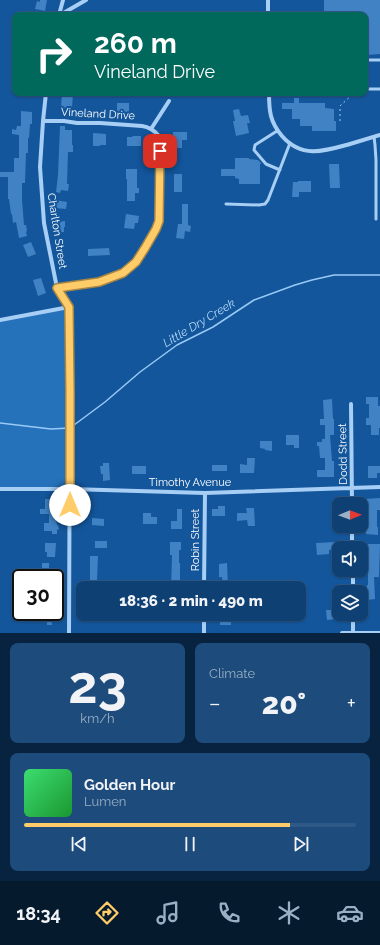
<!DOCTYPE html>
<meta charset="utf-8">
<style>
:root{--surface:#0e4074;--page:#1c4b7c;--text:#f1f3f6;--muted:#9bafc5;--line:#2e5986;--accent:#ffcc6a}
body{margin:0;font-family:Raleway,sans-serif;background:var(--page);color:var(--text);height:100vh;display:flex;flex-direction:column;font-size:15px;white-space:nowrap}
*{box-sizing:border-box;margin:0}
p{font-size:13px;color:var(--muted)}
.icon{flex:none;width:22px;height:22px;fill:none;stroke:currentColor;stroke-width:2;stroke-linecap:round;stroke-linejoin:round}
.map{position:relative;height:633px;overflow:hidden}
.drawer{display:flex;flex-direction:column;gap:10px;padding:10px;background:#082340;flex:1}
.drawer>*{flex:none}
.banner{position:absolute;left:12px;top:12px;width:356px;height:84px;border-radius:8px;box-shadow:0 1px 3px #0004,0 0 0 1px var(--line);background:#00695c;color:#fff;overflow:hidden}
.needle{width:26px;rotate:89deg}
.controls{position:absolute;left:332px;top:497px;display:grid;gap:8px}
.controls a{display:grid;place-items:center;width:36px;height:36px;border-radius:8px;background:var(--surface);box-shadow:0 1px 3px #0004,0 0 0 1px var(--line);font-size:20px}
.speed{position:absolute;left:12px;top:569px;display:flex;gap:8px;font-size:20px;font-weight:700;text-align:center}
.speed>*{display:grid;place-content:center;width:52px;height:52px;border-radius:50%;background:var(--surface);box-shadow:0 1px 3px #0004,0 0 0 1px var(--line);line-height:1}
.speed .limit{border:2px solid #111;border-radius:6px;background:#fff;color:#111}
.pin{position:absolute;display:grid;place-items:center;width:34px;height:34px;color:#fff;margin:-17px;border-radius:8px;box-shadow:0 2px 6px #0006}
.me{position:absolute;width:44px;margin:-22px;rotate:0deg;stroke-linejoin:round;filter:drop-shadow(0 0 3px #0008)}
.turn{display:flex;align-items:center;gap:14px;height:84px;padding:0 16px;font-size:18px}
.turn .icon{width:52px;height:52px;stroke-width:2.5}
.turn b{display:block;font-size:28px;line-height:34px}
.big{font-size:30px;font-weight:800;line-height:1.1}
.drawer .widget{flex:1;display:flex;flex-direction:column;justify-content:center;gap:6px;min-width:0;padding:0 14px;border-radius:8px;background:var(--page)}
.drawer .dial{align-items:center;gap:0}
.dial b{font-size:52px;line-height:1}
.song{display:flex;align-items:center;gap:12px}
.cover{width:48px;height:48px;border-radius:6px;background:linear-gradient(135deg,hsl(140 70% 55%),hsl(130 70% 35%))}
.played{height:4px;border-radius:2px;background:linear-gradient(90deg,var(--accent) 80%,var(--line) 80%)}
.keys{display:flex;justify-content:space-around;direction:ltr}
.heat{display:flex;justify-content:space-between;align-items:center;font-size:22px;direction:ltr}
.drawer .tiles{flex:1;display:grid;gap:10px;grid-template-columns:1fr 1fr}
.widget:last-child{grid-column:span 2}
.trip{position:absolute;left:76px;top:581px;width:230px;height:40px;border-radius:8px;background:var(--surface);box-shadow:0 1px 3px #0004,0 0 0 1px var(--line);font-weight:800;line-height:40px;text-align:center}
.menu{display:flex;height:64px;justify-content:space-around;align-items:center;background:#061a2e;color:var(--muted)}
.menu .icon{width:28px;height:28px}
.menu .active{color:var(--accent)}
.menu b{font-size:18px;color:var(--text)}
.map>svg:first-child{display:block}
.green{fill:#2571ba}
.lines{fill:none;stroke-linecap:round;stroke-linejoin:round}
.stream{stroke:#99caf7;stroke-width:1.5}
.building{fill:#4082c4}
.path{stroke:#a7cef4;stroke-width:1;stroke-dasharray:2 3;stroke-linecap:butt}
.lane{stroke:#a7cef4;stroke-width:3}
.street{stroke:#a7cef4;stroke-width:4}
.route-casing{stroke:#a68545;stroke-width:10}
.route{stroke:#ffcc6a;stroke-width:7}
.labels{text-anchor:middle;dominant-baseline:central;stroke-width:4;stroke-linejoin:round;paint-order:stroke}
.street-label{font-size:11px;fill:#fff;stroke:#13569b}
.water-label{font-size:12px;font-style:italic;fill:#b4d8fa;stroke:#13569b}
</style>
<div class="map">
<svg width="380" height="633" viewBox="0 0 380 633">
<rect width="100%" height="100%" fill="#13569b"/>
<path class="green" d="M69,307L70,489H0V320Z"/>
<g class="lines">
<path class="stream" d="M0,423L51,429L70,428L105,402L140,372L177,345L213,327L254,300L295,285L312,280L334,275H380"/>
</g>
<path class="building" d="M40,0H47L45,11L35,9L37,1L40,2Z
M324,0H380V54L368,55V53H365V15H324Z
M62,93H73L72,108L61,107Z
M294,98H299V103H325V108L334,109V121H336V131H312V126H300V119H292V109H282V103H294Z
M117,103H129V112H117Z
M239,109L241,116L248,115L250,123H247L249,133L236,136L233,121H235L233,110Z
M21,111L32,112V124H30L29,138H28V153H26L25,183H22V200L24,225H26L27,231L26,232L27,236L19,238L16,222L13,223L12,214H11L9,199H8V177H0V172H14V158H19V135L12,134V129L16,130L17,126H21Z
M60,126H65V130H72V145H73V152H68L67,184H69L68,191L61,190L60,193L56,192L58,175Z
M173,132H187V140H182V148H173Z
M93,133L106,134V145H100V146H93Z
M133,136H141V146H127V137H132Z
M235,158H249V159L258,160L261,163V164H260V184H239V179L235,178V176H221V169H235Z
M329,164H339L340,188H330Z
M126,169H137V188H139V193H135V201H127V179H126Z
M174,174H182V192H174Z
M298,181H311V192H299V197H292L293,182H298Z
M55,200L67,202L66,209L54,208Z
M182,204H188V225L191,226L190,232L185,231L184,239L176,238L178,224H182Z
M126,214L139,216L138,223H135L134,229L124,228Z
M65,221V227H64V232L55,233V222Z
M31,242L36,254L28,257L23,245Z
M109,248L110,255L88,256V249Z
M41,278L46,293L38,296L33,280Z
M366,397H378V406H380V428H379V435H371V425H366V418H369V404H366Z
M332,399L333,419H334V435H330L332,461H334V477H317V470H325V458H320L319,446H317V442H322V439H325V425H320V419H324L323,400Z
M286,435H299V448H294V445H286Z
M260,441H272V451L265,450V449L260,448Z
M247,458H255L254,473H240V464L247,465Z
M103,463H109L110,480L103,481V474H101L100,466H103Z
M212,465H227V471H212Z
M132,466H146V474H132Z
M368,466H380V473H377V478H368Z
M380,498V510H377V527H378V535L366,534V511H364L363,505H366L365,499Z
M45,499H55V519H56L57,525H58L59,529L57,530V534H52V531H44V523H49V514H40V509H45Z
M218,506H225V516H212V509H218Z
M246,508H254L255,526H248L247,520L237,521V513H247Z
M177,509H182V529H171V521H177Z
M143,513H151V517H157V524H143Z
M92,518L104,519V526L92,525Z
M95,541H107V548H95Z
M170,542H181V550H179V563H180V588H171L172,555H170Z
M335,542V549L329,550V554L317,555L316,543Z
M45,543H56L55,557H47V552H45Z
M368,544H380L379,577H374L375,599L367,600V585H368V555H367V551H368Z
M90,556H98L97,581H103V588H88V583H90Z
M42,563H49V578H37V568H42Z
M227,563L228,588H223L222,577H219V564Z
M326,610H335V619L327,620Z
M44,612H51L52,625H47V621H40V614H44Z
M125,614H146V619H130V621H125Z
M220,614H228L229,620H231V625H220Z"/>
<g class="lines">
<path class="path" d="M340,121V106L354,93"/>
<path class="lane" d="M365,60H380
M365,89H380
M277,131L255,145L254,150L266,164L280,170
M374,137L375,145L376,160V219
M226,204L259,205L265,204L268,200L290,143"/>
<path class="street" d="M268,0V15
M59,15L63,0
M60,15L86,0
M46,93L43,121L40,167L44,223L57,288L69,307L70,392L69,633
M269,93C269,111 270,122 282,136C302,159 325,151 350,144C360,141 370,138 380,135
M43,121H64L77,123H100L142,126C150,127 155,131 160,137L159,221L156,229L145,249L136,262L123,273L99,282L57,288
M151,129L169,101
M0,320L69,307
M351,404L352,504
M0,489H70L205,493L380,487
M352,526V548
M353,570V592
M204,588L205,493
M353,614V633
M204,633V614
M342,633H380"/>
</g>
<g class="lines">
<g class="route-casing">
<path id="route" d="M70,505V392L69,307L57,288L99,282L123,273L136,262L145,248L156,229L159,221L160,151"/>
</g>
<use href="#route" class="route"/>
</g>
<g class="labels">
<g class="street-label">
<text transform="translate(98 114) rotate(3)">Vineland Drive</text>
<text transform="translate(57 231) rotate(81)">Charlton Street</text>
<text transform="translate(343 454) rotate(-91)">Dodd Street</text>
<text x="190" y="482">Timothy Avenue</text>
<text transform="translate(195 540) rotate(-90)">Robin Street</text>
</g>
<g class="water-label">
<text transform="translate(199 323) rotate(-31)">Little Dry Creek</text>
</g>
</g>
</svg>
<div class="controls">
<a><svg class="needle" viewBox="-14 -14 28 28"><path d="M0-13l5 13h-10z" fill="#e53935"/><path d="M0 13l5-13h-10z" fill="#9bafc5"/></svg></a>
<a><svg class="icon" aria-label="sound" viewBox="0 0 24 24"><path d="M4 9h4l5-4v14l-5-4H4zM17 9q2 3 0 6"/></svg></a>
<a><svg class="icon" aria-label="layers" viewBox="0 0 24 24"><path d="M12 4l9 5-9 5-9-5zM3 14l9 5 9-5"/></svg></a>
</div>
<div class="speed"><div class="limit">30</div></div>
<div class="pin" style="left:160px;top:151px;background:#d93025"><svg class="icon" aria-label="arrive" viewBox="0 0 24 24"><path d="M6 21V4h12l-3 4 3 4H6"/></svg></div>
<svg class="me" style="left:70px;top:505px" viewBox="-20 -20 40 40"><circle r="19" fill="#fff"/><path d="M0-13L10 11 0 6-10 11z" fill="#ffcc6a"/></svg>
<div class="trip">18:36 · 2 min · 490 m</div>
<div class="banner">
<div class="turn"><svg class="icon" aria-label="right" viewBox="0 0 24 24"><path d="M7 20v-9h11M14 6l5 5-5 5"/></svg><div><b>260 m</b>Vineland Drive</div></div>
</div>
</div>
<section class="drawer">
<div class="tiles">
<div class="widget dial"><b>23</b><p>km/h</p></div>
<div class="widget"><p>Climate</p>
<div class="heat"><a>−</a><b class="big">20°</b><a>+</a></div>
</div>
<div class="widget">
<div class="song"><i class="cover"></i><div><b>Golden Hour</b><p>Lumen</p></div></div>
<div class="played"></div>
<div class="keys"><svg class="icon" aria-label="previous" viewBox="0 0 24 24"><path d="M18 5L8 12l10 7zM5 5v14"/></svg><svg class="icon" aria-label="pause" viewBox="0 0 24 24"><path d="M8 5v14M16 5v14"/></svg><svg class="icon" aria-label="next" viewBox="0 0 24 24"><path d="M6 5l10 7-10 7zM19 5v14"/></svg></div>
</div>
</div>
</section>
<nav class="menu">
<b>18:34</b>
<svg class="icon active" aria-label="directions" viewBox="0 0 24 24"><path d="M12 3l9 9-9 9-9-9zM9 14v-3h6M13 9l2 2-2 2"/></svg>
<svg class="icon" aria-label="music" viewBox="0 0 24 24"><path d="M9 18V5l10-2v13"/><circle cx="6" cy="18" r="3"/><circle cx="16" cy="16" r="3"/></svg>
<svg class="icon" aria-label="phone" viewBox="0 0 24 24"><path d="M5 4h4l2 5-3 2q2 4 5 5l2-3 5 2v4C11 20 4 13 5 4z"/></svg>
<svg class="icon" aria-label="climate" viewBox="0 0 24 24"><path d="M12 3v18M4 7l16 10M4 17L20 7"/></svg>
<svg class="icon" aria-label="car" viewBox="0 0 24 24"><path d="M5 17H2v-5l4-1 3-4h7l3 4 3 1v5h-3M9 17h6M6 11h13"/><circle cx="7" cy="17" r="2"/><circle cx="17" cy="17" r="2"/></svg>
</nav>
